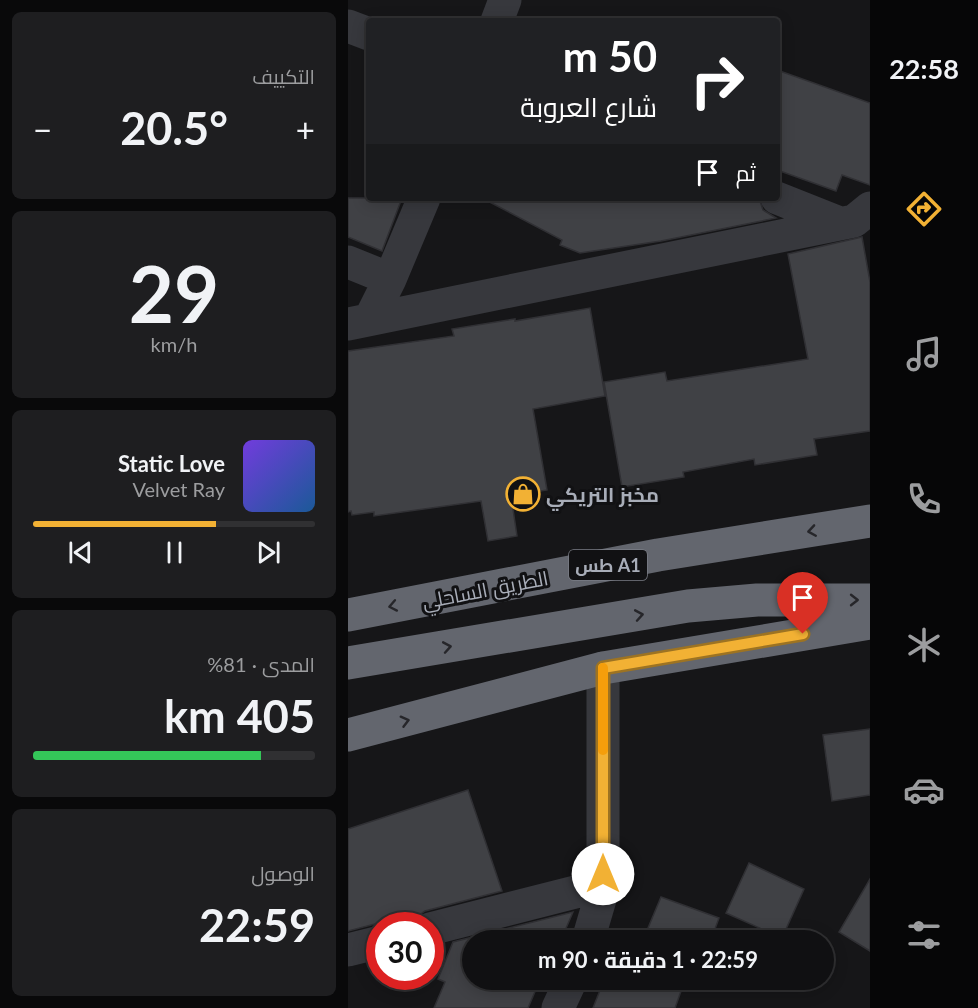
<!DOCTYPE html>
<html lang="ar">
<meta charset="utf-8">
<style>
:root{--surface:#101012;--page:#1e1e20;--text:#f1f3f6;--muted:#9c9d9f;--line:#303032;--accent:#f2b134}
body{margin:0;font-family:Lato,Cairo,sans-serif;background:var(--page);color:var(--text);direction:rtl;height:100vh;display:flex;flex-direction:column;font-size:22px;white-space:nowrap}
*{box-sizing:border-box;margin:0}
p{font-size:20px;color:var(--muted)}
.icon{flex:none;width:33px;height:33px;fill:none;stroke:currentColor;stroke-width:2;stroke-linecap:round;stroke-linejoin:round}
.map{position:relative;flex:1;overflow:hidden;direction:ltr}
.panel{display:flex;flex-direction:column;gap:12px;padding:12px;background:#09090a;width:348px}
.panel>*{flex:none}
.guide{position:absolute;left:18px;top:18px;width:414px;height:183px;border-radius:6px;box-shadow:0 3px 15px #0003,0 0 0 2px var(--line);direction:rtl;background:#202124;color:#fff;overflow:hidden}
.speed{position:absolute;left:18px;top:912px;display:flex;gap:12px;font-size:30px;font-weight:700;text-align:center}
.speed>*{display:grid;place-content:center;width:78px;height:78px;border-radius:50%;background:var(--surface);box-shadow:0 3px 15px #0003,0 0 0 2px var(--line);line-height:1}
.speed .limit{border:9px solid #d22;background:#fff;color:#111}
.pin{position:absolute;display:grid;place-items:center;width:51px;height:51px;color:#fff;margin:-62px -26px;border-radius:50% 50% 50% 0;rotate:-45deg;box-shadow:0 0 6px #0007}
.pin .icon{rotate:45deg}
.me{position:absolute;width:66px;margin:-33px;rotate:0deg;stroke-linejoin:round;filter:drop-shadow(0 0 4px #0008)}
.turn{display:flex;align-items:center;gap:21px;height:126px;padding:0 24px;font-size:27px}
.turn .icon{width:78px;height:78px;stroke-width:2.5}
.turn b{display:block;font-size:42px;line-height:51px}
.then{display:flex;align-items:center;height:57px;padding:0 24px;background:#0003;gap:12px;font-size:22px}
.big{font-size:45px;font-weight:700;line-height:1.1}
.panel .tile{flex:1;display:flex;flex-direction:column;justify-content:center;gap:9px;min-width:0;padding:0 21px;border-radius:9px;background:var(--page)}
.panel .dial{align-items:center;gap:0}
.dial b{font-size:78px;line-height:1}
.song{display:flex;align-items:center;gap:18px}
.cover{width:72px;height:72px;border-radius:9px;background:linear-gradient(135deg,hsl(260 70% 55%),hsl(210 70% 35%))}
.played{height:6px;border-radius:3px;background:linear-gradient(90deg,var(--accent) 65%,var(--line) 65%)}
.keys{display:flex;justify-content:space-around;direction:ltr}
.heat{display:flex;justify-content:space-between;align-items:center;font-size:33px;direction:ltr}
.charge{height:9px;border-radius:4px;background:linear-gradient(90deg,#34c759 81%,var(--line) 0)}
.trip{position:absolute;left:114px;top:930px;width:372px;height:60px;border-radius:30px;background:var(--surface);box-shadow:0 3px 15px #0003,0 0 0 2px var(--line);font-weight:700;line-height:60px;text-align:center;direction:rtl}
main{display:flex;flex:1;min-height:0}
.tab-bar{display:flex;flex-direction:column;width:108px;justify-content:space-around;align-items:center;background:#060607;color:var(--muted)}
.tab-bar .icon{width:42px;height:42px}
.tab-bar .selected{color:var(--accent)}
.tab-bar b{font-size:27px;color:var(--text)}
.map>svg:first-child{display:block}
.building{fill:#404145;stroke:#303034;stroke-width:1.5}
.lines{fill:none;stroke-linecap:round;stroke-linejoin:round}
.minor{stroke:#37383d;stroke-width:33}
.highway{stroke:#63666e;stroke-width:33}
.oneway{stroke:#26262a}
.route-casing{stroke:#9d7322;stroke-width:15}
.route{stroke:#f2b134;stroke-width:10}
.slow{stroke:#f59e0b;stroke-width:10}
.labels{text-anchor:middle;dominant-baseline:central;stroke-width:6;stroke-linejoin:round;paint-order:stroke}
.shield{fill:#111113;stroke:#7b7e86;stroke-width:1.5}
.shield-label{font-size:18px;font-weight:bold;fill:#a8adb8}
.poi-label{font-size:20px;font-weight:bold;fill:#a8adb8;stroke:#111113;text-anchor:start}
.street-label{font-size:20px;fill:#a8adb8;stroke:#111113}
</style>
<main>
<nav class="tab-bar">
<b>22:58</b>
<svg class="icon selected" aria-label="directions" viewBox="0 0 24 24"><path d="M12 3l9 9-9 9-9-9zM9 14v-3h6M13 9l2 2-2 2"/></svg>
<svg class="icon" aria-label="music" viewBox="0 0 24 24"><path d="M9 18V5l10-2v13"/><circle cx="6" cy="18" r="3"/><circle cx="16" cy="16" r="3"/></svg>
<svg class="icon" aria-label="phone" viewBox="0 0 24 24"><path d="M5 4h4l2 5-3 2q2 4 5 5l2-3 5 2v4C11 20 4 13 5 4z"/></svg>
<svg class="icon" aria-label="climate" viewBox="0 0 24 24"><path d="M12 3v18M4 7l16 10M4 17L20 7"/></svg>
<svg class="icon" aria-label="car" viewBox="0 0 24 24"><path d="M5 17H2v-5l4-1 3-4h7l3 4 3 1v5h-3M9 17h6M6 11h13"/><circle cx="7" cy="17" r="2"/><circle cx="17" cy="17" r="2"/></svg>
<svg class="icon" aria-label="filters" viewBox="0 0 24 24"><path d="M4 7h16M4 17h16"/><circle cx="9" cy="7" r="2"/><circle cx="15" cy="17" r="2"/></svg>
</nav>
<div class="map">
<svg width="522" height="1008" viewBox="0 0 522 1008">
<rect width="100%" height="100%" fill="#161618"/>
<path class="building" d="M429,70L522,103V185L494,175L488,191L429,170Z
M0,198H54L34,251L0,237Z
M134,198H411L415,210L428,218L313,241L232,253L212,245L214,240Z
M514,237L522,282V431L466,439L469,455L407,465L406,459L335,472L336,477L274,487L256,382L317,372L319,381L460,359L440,254Z
M242,308L257,396L185,409L199,490L163,496L169,536L140,541L133,501L26,516V512L4,515L3,511L0,512V351L106,336L104,329L167,319V321Z
M522,729V795L484,801L475,735Z
M120,790L154,891L77,911L67,918L44,926L27,924L0,931V829Z
M401,863L456,889L434,938L378,913Z
M522,879V951L491,932Z
M313,897L371,918L363,940H295Z
M225,912L213,940H124V980H192L180,1008H86L97,982L90,979L105,942Z
M256,980H337L327,1008H245Z"/>
<g class="lines">
<path class="minor" d="M149,21L157,0
M0,26L21,34
M429,198L492,223
M0,262L42,279
M22,319L42,279L76,198
M0,324L506,221L522,208
M82,929L239,889L255,874
M240,940L255,889V668
M0,950L32,942
M210,1008L223,980"/>
<path class="highway" d="M0,615L310,555L522,521
M0,663L340,606L409,600H522
M0,735L255,668L522,623"/>
</g>
<defs><path id="oneway-chevron" d="M-2-3.5L2.5 0L-2 3.5" fill="none" stroke-width="1.6" stroke-linecap="round" stroke-linejoin="round" transform="scale(1.5)"/></defs>
<g class="oneway">
<use href="#oneway-chevron" transform="translate(464 531) rotate(171)"/>
<use href="#oneway-chevron" transform="translate(506 600)"/>
<use href="#oneway-chevron" transform="translate(45 606) rotate(169)"/>
<use href="#oneway-chevron" transform="translate(291 615) rotate(-10)"/>
<use href="#oneway-chevron" transform="translate(99 647) rotate(-10)"/>
<use href="#oneway-chevron" transform="translate(57 721) rotate(-15)"/>
</g>
<g class="lines">
<g class="route-casing">
<path id="route" d="M255,874V668L455,634"/>
</g>
<use href="#route" class="route"/>
<path class="slow" d="M255,668V750"/>
</g>
<defs>
<g id="shop-ring" transform="scale(1.725)"><circle r="9.5" fill="#111113" stroke="#f2b134" stroke-width="1.5"/><path d="M-5-2.5h2.3a2.7 3.5 0 0 1 5.4 0H5L5.5 6h-11ZM-1.5-2.5h3a1.5 2.3 0 0 0-3 0Z" fill="#f2b134"/></g>
</defs>
<g fill-rule="evenodd">
<use href="#shop-ring" x="175" y="494"/>
</g>
<g class="labels">
<rect class="shield" x="221" y="550" width="78" height="30" rx="4.5"/>
<g class="shield-label">
<text x="260" y="565">طس A1</text>
</g>
<g class="poi-label">
<text x="198" y="494">مخبز التريكي</text>
</g>
<g class="street-label">
<text transform="translate(137 589) rotate(-11)">الطريق الساحلي</text>
</g>
</g>
</svg>
<div class="speed"><div class="limit">30</div></div>
<div class="pin" style="left:455px;top:634px;background:#d93025"><svg class="icon" aria-label="arrive" viewBox="0 0 24 24"><path d="M6 21V4h12l-3 4 3 4H6"/></svg></div>
<svg class="me" style="left:255px;top:874px" viewBox="-20 -20 40 40"><circle r="19" fill="#fff"/><path d="M0-13L10 11 0 6-10 11z" fill="#f2b134"/></svg>
<div class="trip">22:59 · 1 دقيقة · 90 m</div>
<div class="guide">
<div class="turn"><svg class="icon" aria-label="right" viewBox="0 0 24 24"><path d="M7 20v-9h11M14 6l5 5-5 5"/></svg><div><b>50 m</b>شارع العروبة</div></div>
<div class="then">ثم<svg class="icon" aria-label="arrive" viewBox="0 0 24 24"><path d="M6 21V4h12l-3 4 3 4H6"/></svg></div>
</div>
</div>
<section class="panel">
<div class="tile"><p>التكييف</p>
<div class="heat"><a>−</a><b class="big">20.5°</b><a>+</a></div>
</div>
<div class="tile dial"><b>29</b><p>km/h</p></div>
<div class="tile">
<div class="song"><i class="cover"></i><div><b>Static Love</b><p>Velvet Ray</p></div></div>
<div class="played"></div>
<div class="keys"><svg class="icon" aria-label="previous" viewBox="0 0 24 24"><path d="M18 5L8 12l10 7zM5 5v14"/></svg><svg class="icon" aria-label="pause" viewBox="0 0 24 24"><path d="M8 5v14M16 5v14"/></svg><svg class="icon" aria-label="next" viewBox="0 0 24 24"><path d="M6 5l10 7-10 7zM19 5v14"/></svg></div>
</div>
<div class="tile"><p>المدى · 81%</p><b class="big">405 km</b><div class="charge"></div></div>
<div class="tile"><p>الوصول</p><b class="big">22:59</b></div>
</section>
</main>
